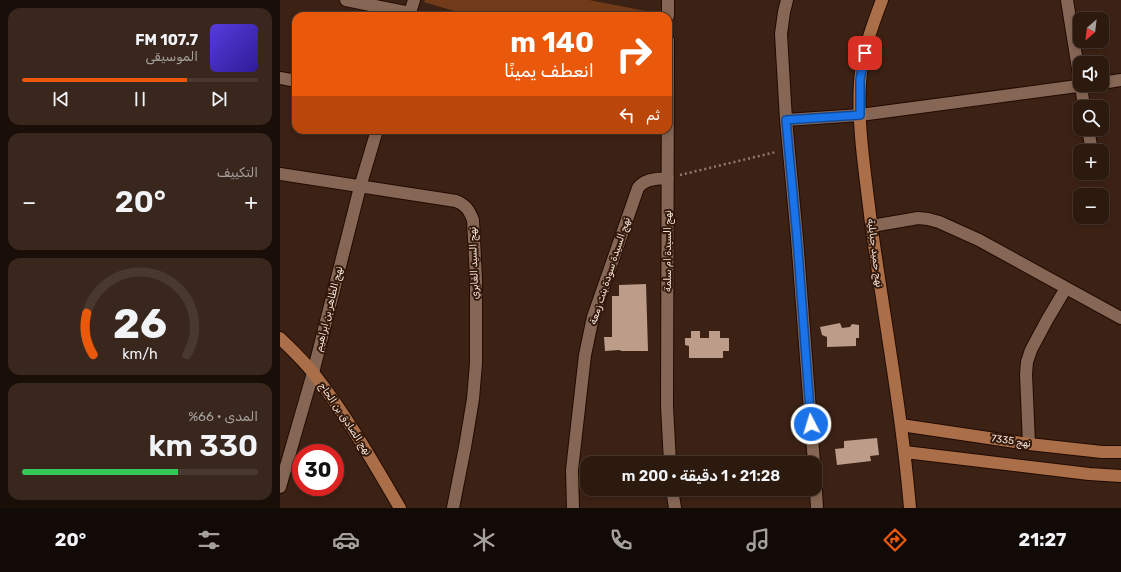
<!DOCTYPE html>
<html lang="ar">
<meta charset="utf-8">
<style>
:root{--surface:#2d1a0f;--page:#39271d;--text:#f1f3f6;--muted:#a7a19e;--line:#48382f;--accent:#ea580c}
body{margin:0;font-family:Rubik,Vazirmatn,sans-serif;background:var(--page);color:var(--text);direction:rtl;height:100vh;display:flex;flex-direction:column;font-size:15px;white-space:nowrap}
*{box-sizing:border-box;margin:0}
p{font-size:13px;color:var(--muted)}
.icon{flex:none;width:22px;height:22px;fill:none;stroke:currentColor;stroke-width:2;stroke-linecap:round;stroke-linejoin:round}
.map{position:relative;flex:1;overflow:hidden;direction:ltr}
.side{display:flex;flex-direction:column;gap:8px;padding:8px;background:#190e08;width:280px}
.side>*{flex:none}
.top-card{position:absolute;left:12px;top:12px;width:380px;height:122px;border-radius:12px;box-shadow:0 2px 6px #0003,0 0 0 1px var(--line);direction:rtl;background:#ea580c;color:#fff;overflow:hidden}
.needle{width:26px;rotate:208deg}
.controls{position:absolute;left:793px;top:12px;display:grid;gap:8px}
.controls a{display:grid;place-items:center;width:36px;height:36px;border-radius:8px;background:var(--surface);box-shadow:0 2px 6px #0003,0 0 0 1px var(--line);font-size:20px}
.speed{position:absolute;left:12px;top:444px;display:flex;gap:8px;font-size:20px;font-weight:700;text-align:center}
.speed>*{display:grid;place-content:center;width:52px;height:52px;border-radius:50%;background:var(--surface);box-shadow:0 2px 6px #0003,0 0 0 1px var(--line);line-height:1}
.speed .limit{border:6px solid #d22;background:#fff;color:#111}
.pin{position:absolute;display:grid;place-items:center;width:34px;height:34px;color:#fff;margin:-17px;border-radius:8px;box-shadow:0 2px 6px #0006}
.me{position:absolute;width:44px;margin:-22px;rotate:355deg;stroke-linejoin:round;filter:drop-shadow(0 0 3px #0008)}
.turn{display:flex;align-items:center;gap:14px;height:84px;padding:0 12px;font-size:18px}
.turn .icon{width:52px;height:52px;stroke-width:2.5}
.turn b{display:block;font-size:28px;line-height:34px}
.then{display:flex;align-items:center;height:38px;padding:0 12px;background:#0003;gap:8px;font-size:15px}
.big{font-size:30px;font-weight:600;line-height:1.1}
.side .tile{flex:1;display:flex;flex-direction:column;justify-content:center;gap:6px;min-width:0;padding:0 14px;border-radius:12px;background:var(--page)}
.side .dial{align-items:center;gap:0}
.dial svg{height:104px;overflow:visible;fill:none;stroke:var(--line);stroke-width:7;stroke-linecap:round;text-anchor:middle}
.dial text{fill:var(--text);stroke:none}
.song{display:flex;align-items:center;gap:12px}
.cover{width:48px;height:48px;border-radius:6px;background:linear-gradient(135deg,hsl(250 70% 55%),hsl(250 70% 35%))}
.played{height:4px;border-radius:2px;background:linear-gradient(90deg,var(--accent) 70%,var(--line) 70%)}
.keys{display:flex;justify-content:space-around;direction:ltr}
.heat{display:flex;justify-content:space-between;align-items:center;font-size:22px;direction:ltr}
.charge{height:6px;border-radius:3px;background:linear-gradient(90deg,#34c759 66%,var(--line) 0)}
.trip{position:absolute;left:300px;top:456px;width:242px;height:40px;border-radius:12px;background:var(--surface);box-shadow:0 2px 6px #0003,0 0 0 1px var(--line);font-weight:600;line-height:40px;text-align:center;direction:rtl}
.tabs{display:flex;height:64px;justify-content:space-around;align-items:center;background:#120a06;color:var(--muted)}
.tabs .icon{width:28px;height:28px}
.tabs .selected{color:var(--accent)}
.tabs b{font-size:18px;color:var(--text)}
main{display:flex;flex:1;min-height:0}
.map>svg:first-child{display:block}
.green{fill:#713b1a}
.building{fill:#bd9c8a}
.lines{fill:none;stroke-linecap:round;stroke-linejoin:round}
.street-casing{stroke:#220a01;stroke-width:14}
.secondary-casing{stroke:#220a01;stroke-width:14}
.path{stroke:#907a6e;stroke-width:2.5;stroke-dasharray:2 3;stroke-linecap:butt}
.street{stroke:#866756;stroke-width:12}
.secondary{stroke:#aa6e48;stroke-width:12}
.route-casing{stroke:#114b97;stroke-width:10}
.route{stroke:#1a73e8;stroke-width:7}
.labels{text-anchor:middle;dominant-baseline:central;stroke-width:4;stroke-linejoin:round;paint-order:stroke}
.street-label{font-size:10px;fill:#f5e3da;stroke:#32190a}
</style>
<main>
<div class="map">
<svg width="841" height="508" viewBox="0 0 841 508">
<rect width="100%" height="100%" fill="#3c2214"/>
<path class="green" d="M145,0H309L376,13V16H191L144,2Z"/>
<path class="building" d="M366,284L368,351H342L339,350L325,351L324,337H332V296H339V285Z
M560,323L562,328L570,327L572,324L579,325V338H576V346L547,347V337L542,335L540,327Z
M411,331H420V338H429V331H440V338H449V351H443V358H409V346L405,345V338H411Z
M597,438L599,455L590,456L591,461L557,465L555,449L564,448V441Z"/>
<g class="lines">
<g class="street-casing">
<path id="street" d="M66,0L130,13
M388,0V16
M507,0L504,12L501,34L506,120L517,238L534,463
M787,0L800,81
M129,16L134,0
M388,40L387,406L390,463
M0,78L16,81
M822,83L841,80
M801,85L804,107
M506,120L580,115L805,85
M808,129L812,151
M0,174L176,201C186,205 189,210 193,220L196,279V363L193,399L185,447L173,508
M592,226L638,218L648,219L659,222L699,240L841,318
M749,444L746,374L747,362L751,350L767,320L786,288
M535,475L537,508
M0,487L33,373L80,187L97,130
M392,489L395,508
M293,508L292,470L305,355L313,317L358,188C365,178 378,179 388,178"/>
</g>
<g class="secondary-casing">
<path id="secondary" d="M602,0C592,26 582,54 580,82C577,126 586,179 591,223C604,318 622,413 630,508
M0,338C12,350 24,361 34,374C67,416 93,462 120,508
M621,425L749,444L822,452H841
M625,452L809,474L841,476"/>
</g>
<path class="path" d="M400,175L496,152"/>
<use href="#street" class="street"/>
<use href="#secondary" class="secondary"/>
</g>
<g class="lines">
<g class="route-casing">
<path id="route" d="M531,424L517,238L506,120L580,115V80L585,53"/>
</g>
<use href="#route" class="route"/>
</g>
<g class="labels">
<g class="street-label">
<text transform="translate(388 251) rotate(-90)">نهج السيدة ام سلمة</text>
<text transform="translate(595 253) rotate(83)">نهج حميد جبايلية</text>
<text transform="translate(194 263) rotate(-92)">نهج السيد الغابري</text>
<text transform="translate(330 271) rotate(-72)">نهج السيدة سودة بنت زمعة</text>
<text transform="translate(49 309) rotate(-76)">نهج الطاهر بن ابراهيم</text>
<text transform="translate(65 419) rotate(56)">نهج الصادق بن الحاج</text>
<text transform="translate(731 441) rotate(8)">نهج 7335</text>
</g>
</g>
</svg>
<div class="controls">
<a><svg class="needle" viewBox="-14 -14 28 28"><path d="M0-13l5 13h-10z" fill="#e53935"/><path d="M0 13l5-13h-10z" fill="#a7a19e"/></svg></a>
<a><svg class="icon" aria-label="sound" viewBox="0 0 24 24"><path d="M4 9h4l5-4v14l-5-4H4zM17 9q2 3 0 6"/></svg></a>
<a><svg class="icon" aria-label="search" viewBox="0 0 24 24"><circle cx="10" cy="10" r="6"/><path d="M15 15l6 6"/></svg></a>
<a>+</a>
<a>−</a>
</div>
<div class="speed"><div class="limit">30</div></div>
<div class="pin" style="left:585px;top:53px;background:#d93025"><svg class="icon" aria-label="arrive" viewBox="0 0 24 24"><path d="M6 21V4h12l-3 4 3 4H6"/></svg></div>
<svg class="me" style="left:531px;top:424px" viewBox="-20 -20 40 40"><circle r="17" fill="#1a73e8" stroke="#fff" stroke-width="3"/><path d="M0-11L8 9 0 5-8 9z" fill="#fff"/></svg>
<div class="trip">21:28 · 1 دقيقة · 200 m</div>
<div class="top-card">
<div class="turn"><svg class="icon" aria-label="right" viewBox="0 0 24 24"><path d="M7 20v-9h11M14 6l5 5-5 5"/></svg><div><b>140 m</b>انعطف يمينًا</div></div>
<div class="then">ثم<svg class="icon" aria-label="left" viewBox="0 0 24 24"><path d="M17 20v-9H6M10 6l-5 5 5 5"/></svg></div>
</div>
</div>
<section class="side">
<div class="tile">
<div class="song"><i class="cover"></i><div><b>107.7 FM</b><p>الموسيقى</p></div></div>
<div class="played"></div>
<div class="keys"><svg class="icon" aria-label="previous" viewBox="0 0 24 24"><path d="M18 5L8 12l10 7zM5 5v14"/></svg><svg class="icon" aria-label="pause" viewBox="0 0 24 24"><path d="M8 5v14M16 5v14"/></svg><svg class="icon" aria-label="next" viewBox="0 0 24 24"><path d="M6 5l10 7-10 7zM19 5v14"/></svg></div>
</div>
<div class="tile"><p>التكييف</p>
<div class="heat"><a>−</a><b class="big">20°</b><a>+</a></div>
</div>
<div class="tile dial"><svg viewBox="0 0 100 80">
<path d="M14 69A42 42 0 1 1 86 69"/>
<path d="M14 69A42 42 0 0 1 9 37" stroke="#ea580c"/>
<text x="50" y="56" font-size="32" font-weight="700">26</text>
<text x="50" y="72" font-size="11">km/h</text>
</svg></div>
<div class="tile"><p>المدى · 66%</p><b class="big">330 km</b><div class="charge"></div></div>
</section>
</main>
<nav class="tabs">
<b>21:27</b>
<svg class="icon selected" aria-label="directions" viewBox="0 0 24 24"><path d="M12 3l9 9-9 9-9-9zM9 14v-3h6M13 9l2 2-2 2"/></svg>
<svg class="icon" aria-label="music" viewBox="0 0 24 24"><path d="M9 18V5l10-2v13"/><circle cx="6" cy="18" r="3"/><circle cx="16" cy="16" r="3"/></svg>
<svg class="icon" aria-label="phone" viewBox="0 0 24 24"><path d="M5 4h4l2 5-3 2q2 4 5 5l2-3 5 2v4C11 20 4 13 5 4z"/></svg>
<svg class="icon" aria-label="climate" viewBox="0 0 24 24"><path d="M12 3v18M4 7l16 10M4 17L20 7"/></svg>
<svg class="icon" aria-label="car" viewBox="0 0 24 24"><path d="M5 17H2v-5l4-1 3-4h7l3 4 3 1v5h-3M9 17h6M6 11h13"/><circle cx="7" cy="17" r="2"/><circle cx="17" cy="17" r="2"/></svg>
<svg class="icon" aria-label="filters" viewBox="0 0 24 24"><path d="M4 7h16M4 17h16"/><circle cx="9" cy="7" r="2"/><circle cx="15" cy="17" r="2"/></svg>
<b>20°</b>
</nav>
